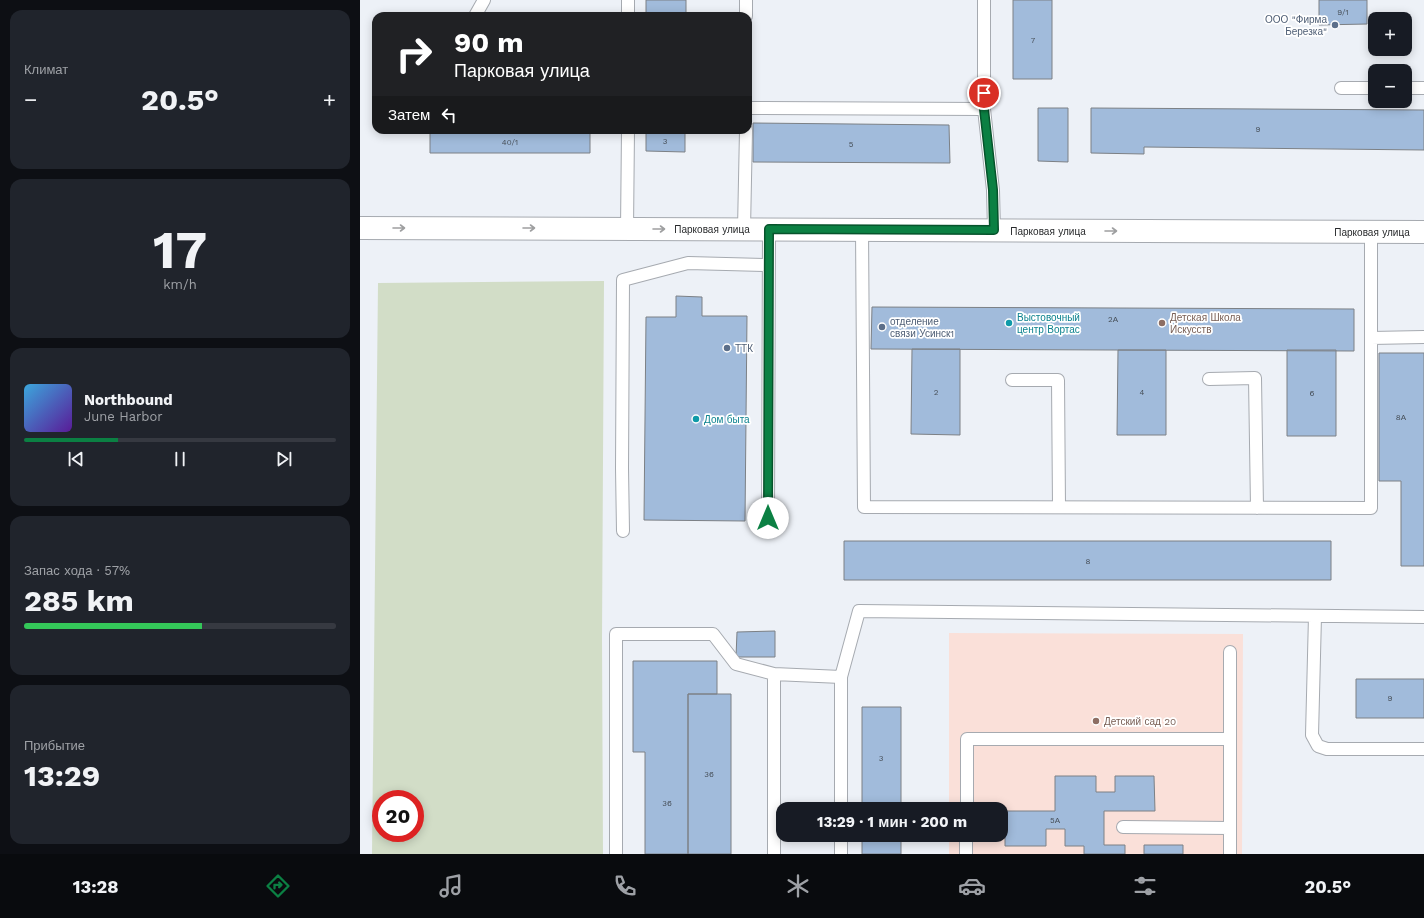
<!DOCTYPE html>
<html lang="ru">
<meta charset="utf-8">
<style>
:root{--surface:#171b24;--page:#20242c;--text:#f1f3f6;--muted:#9ea1a6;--line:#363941;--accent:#0b8043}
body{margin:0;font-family:"Work Sans",sans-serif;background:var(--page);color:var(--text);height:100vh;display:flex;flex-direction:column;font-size:15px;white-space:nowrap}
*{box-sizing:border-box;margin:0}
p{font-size:13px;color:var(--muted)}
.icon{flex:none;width:22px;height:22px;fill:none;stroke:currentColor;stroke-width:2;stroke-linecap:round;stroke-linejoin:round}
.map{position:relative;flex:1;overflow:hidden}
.details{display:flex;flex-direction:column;gap:10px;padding:10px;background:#0d0f14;width:360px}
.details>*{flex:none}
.guide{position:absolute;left:12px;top:12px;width:380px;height:122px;border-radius:12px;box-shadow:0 2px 10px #0003;background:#202124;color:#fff;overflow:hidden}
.buttons{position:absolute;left:1008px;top:12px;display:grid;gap:8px}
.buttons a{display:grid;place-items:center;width:44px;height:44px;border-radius:8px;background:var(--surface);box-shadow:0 2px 10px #0003;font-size:20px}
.speed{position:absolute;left:12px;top:790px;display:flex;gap:8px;font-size:20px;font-weight:700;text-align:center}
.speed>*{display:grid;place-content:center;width:52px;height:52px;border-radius:50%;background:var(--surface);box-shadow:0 2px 10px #0003;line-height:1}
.speed .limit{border:6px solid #d22;background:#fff;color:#111}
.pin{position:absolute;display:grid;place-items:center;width:34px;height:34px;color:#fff;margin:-17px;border:2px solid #fff;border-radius:50%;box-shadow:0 1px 4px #0007}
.me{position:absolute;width:44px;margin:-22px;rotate:0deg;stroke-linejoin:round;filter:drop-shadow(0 0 3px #0008)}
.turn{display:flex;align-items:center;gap:14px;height:84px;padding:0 16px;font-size:18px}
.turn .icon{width:52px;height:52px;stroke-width:2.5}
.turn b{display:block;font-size:28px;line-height:34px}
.then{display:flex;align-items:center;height:38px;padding:0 16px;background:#0003;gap:8px;font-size:15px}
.big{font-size:30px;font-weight:700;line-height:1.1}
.details .tile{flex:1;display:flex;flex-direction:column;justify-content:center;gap:6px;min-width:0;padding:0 14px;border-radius:12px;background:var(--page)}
.details .dial{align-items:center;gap:0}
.dial b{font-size:52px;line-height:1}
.song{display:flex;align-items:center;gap:12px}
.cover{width:48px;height:48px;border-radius:6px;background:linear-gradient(135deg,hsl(200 70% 55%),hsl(270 70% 35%))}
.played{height:4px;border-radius:2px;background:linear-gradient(90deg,var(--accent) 30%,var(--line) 30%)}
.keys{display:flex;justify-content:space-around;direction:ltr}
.heat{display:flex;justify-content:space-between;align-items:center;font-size:22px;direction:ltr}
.charge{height:6px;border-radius:3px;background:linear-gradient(90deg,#34c759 57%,var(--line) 0)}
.trip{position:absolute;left:416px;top:802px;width:232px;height:40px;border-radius:12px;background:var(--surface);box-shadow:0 2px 10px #0003;font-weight:700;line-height:40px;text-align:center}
.dock{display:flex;height:64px;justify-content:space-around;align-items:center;background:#090b0e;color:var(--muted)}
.dock .icon{width:28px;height:28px}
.dock .selected{color:var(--accent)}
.dock b{font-size:18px;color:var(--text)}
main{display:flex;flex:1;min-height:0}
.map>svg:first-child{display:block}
.education{fill:#fae0d9}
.green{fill:#d2ddc7;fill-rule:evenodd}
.building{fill:#a1bbdb;stroke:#7c8085}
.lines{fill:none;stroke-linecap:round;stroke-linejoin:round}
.service-casing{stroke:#a6aab0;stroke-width:14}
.secondary-casing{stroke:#a6aab0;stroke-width:24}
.service{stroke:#fff;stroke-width:12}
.secondary{stroke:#fff;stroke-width:22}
.oneway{stroke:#9e9fa0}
.route-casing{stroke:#07532c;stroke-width:10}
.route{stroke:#0b8043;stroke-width:7}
.service-dot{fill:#5c6f8a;stroke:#fff;stroke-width:1.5}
.culture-dot{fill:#0f9aa8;stroke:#fff;stroke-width:1.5}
.education-dot{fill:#8d6e63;stroke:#fff;stroke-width:1.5}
.labels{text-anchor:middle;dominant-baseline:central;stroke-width:3.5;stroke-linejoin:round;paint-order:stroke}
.number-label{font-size:8px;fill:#464e57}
.service-label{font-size:10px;fill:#4e5e75;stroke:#fff;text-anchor:start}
.street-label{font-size:10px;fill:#27292b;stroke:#fff}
.culture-label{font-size:10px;fill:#0d838f;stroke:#fff;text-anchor:start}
.education-label{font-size:10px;fill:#785e54;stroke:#fff;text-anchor:start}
</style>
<main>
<section class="details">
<div class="tile"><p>Климат</p>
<div class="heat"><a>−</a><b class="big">20.5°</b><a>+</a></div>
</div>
<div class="tile dial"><b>17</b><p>km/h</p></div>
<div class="tile">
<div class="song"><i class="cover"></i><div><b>Northbound</b><p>June Harbor</p></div></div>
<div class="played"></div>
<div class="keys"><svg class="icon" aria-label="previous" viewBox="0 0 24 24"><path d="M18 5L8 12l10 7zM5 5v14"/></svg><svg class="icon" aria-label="pause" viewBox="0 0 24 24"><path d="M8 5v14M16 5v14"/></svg><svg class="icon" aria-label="next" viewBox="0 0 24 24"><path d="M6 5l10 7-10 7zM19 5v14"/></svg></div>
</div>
<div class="tile"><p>Запас хода · 57%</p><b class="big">285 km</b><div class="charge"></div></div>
<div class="tile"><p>Прибытие</p><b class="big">13:29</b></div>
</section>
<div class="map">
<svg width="1064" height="854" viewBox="0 0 1064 854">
<rect width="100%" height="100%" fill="#edf1f7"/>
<path class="education" d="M589,633L883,634L882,854H589V835H641V809H589Z"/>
<path class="green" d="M244,281L242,639L243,854H12L18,283ZM21,799H55V833H21Z"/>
<path class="building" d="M286,0H326V16H286Z
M653,0H692V79H653Z
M959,0H1007V24L959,25Z
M678,108H708V162L678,161Z
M731,108L1064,110V150L784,147V154L731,153Z
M393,123L589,125L590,163L393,162Z
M70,130H230V153H70Z
M286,130H325V152L286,151Z
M316,296L342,297V316H387L385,521L284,520L286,317H316Z
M512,307L994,309V351L511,349Z
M552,349H600V435L551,434Z
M758,350H806V435H757Z
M927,350H976V436H927Z
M1019,353H1064V566H1041V481H1019Z
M484,541H971V580H484Z
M415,631V657H376L377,632Z
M273,661H357V694H328V854H285V752H273Z
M996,679H1064V718H996Z
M328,694H371V854H328Z
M502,707H541V809H502Z
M695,776H736V792H755V776H794L795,811H744V845H765V854H724V846H705V829H686V846H645V811H695Z
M502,835H541V854H502Z
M784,845H823V854H784Z"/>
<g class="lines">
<g class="service-casing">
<path id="service" d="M386,0V16
M624,0V109L633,190L634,230
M115,16L124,0
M268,16V0
M981,88H1015
M1045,88H1064
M388,108L624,109
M267,229L268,130
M384,229L386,130
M502,230L504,507L1011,508V232
M1011,338L1064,337
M849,379L895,378L897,508
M652,380H698L699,507
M408,518L409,229
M263,531L262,468L263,280L328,263L408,265
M955,616L952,735L958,746L967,749H1064
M481,809V677L499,611L1064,617
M607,809V739H870
M763,827L870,828
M481,835V854
M256,854V634H353L376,664L414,674L481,677
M414,854V674
M606,854V835
M870,854V652"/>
</g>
<g class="secondary-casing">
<path id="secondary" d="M0,228L1064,232"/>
</g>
<use href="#service" class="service"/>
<use href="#secondary" class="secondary"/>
</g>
<defs><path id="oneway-shaft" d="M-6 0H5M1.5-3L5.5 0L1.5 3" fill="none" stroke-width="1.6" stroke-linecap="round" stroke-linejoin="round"/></defs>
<g class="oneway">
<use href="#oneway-shaft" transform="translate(39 228)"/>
<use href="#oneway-shaft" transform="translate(169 228)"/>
<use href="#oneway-shaft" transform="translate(299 229)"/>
<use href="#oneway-shaft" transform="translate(751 231)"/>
</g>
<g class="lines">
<g class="route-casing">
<path id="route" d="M408,518L409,229L634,230L633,190L624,109V93"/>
</g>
<use href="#route" class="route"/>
</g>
<g class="service-dot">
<circle cx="975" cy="25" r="4"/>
<circle cx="522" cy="327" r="4"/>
<circle cx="367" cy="348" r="4"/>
</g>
<g class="culture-dot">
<circle cx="649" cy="323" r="4"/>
<circle cx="336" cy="419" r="4"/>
</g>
<g class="education-dot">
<circle cx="802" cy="323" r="4"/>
<circle cx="736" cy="721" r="4"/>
</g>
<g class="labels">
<g class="number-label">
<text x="983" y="12">9/1</text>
<text x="673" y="40">7</text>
<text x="898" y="129">9</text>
<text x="305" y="141">3</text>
<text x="150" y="142">40/1</text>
<text x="491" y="144">5</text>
<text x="753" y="319">2А</text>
<text x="576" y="392">2</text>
<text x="782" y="392">4</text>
<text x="952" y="393">6</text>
<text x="1041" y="417">8А</text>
<text x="728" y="561">8</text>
<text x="1030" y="698">9</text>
<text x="521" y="758">3</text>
<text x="349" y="774">36</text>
<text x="307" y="803">36</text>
<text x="695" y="820">5А</text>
</g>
<g class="service-label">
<text x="967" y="19" text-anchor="end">ООО "Фирма<tspan x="967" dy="12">Березка"</tspan></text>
<text x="530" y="321">отделение<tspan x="530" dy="12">связи Усинск1</tspan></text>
<text x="375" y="348">ТТК</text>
</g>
<g class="street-label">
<text x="352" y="229">Парковая улица</text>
<text x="688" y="231">Парковая улица</text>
<text x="1012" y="232">Парковая улица</text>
</g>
<g class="culture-label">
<text x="657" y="317">Выстовочный<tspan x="657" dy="12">центр Вортас</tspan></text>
<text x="344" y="419">Дом быта</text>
</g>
<g class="education-label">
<text x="810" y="317">Детская Школа<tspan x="810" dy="12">Искусств</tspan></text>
<text x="744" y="721">Детский сад 20</text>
</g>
</g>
</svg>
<div class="buttons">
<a>+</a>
<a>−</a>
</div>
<div class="speed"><div class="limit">20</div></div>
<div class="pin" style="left:624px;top:93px;background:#d93025"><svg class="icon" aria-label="arrive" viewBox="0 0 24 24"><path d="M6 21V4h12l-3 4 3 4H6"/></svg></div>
<svg class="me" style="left:408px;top:518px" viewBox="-20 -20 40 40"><circle r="19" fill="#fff"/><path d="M0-13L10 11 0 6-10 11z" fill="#0b8043"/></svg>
<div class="trip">13:29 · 1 мин · 200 m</div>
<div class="guide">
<div class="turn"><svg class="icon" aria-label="right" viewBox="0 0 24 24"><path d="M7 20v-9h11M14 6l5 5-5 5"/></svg><div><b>90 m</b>Парковая улица</div></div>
<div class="then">Затем<svg class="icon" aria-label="left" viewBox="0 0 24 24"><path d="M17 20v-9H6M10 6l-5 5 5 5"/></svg></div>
</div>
</div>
</main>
<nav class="dock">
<b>13:28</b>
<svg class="icon selected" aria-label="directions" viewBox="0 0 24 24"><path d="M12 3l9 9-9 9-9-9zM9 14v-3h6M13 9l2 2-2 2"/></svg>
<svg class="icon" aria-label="music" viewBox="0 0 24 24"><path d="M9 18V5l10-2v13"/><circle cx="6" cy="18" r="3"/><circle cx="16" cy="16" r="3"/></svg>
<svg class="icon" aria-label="phone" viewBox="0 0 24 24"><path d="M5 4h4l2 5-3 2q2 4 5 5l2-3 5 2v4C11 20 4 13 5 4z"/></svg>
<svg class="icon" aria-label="climate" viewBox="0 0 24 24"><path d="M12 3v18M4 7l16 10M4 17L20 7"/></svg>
<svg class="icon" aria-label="car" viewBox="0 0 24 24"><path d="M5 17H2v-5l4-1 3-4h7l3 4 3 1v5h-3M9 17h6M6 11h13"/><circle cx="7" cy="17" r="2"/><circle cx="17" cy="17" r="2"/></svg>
<svg class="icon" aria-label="filters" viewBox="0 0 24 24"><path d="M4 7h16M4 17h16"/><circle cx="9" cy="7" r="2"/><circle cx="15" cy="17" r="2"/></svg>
<b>20.5°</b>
</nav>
